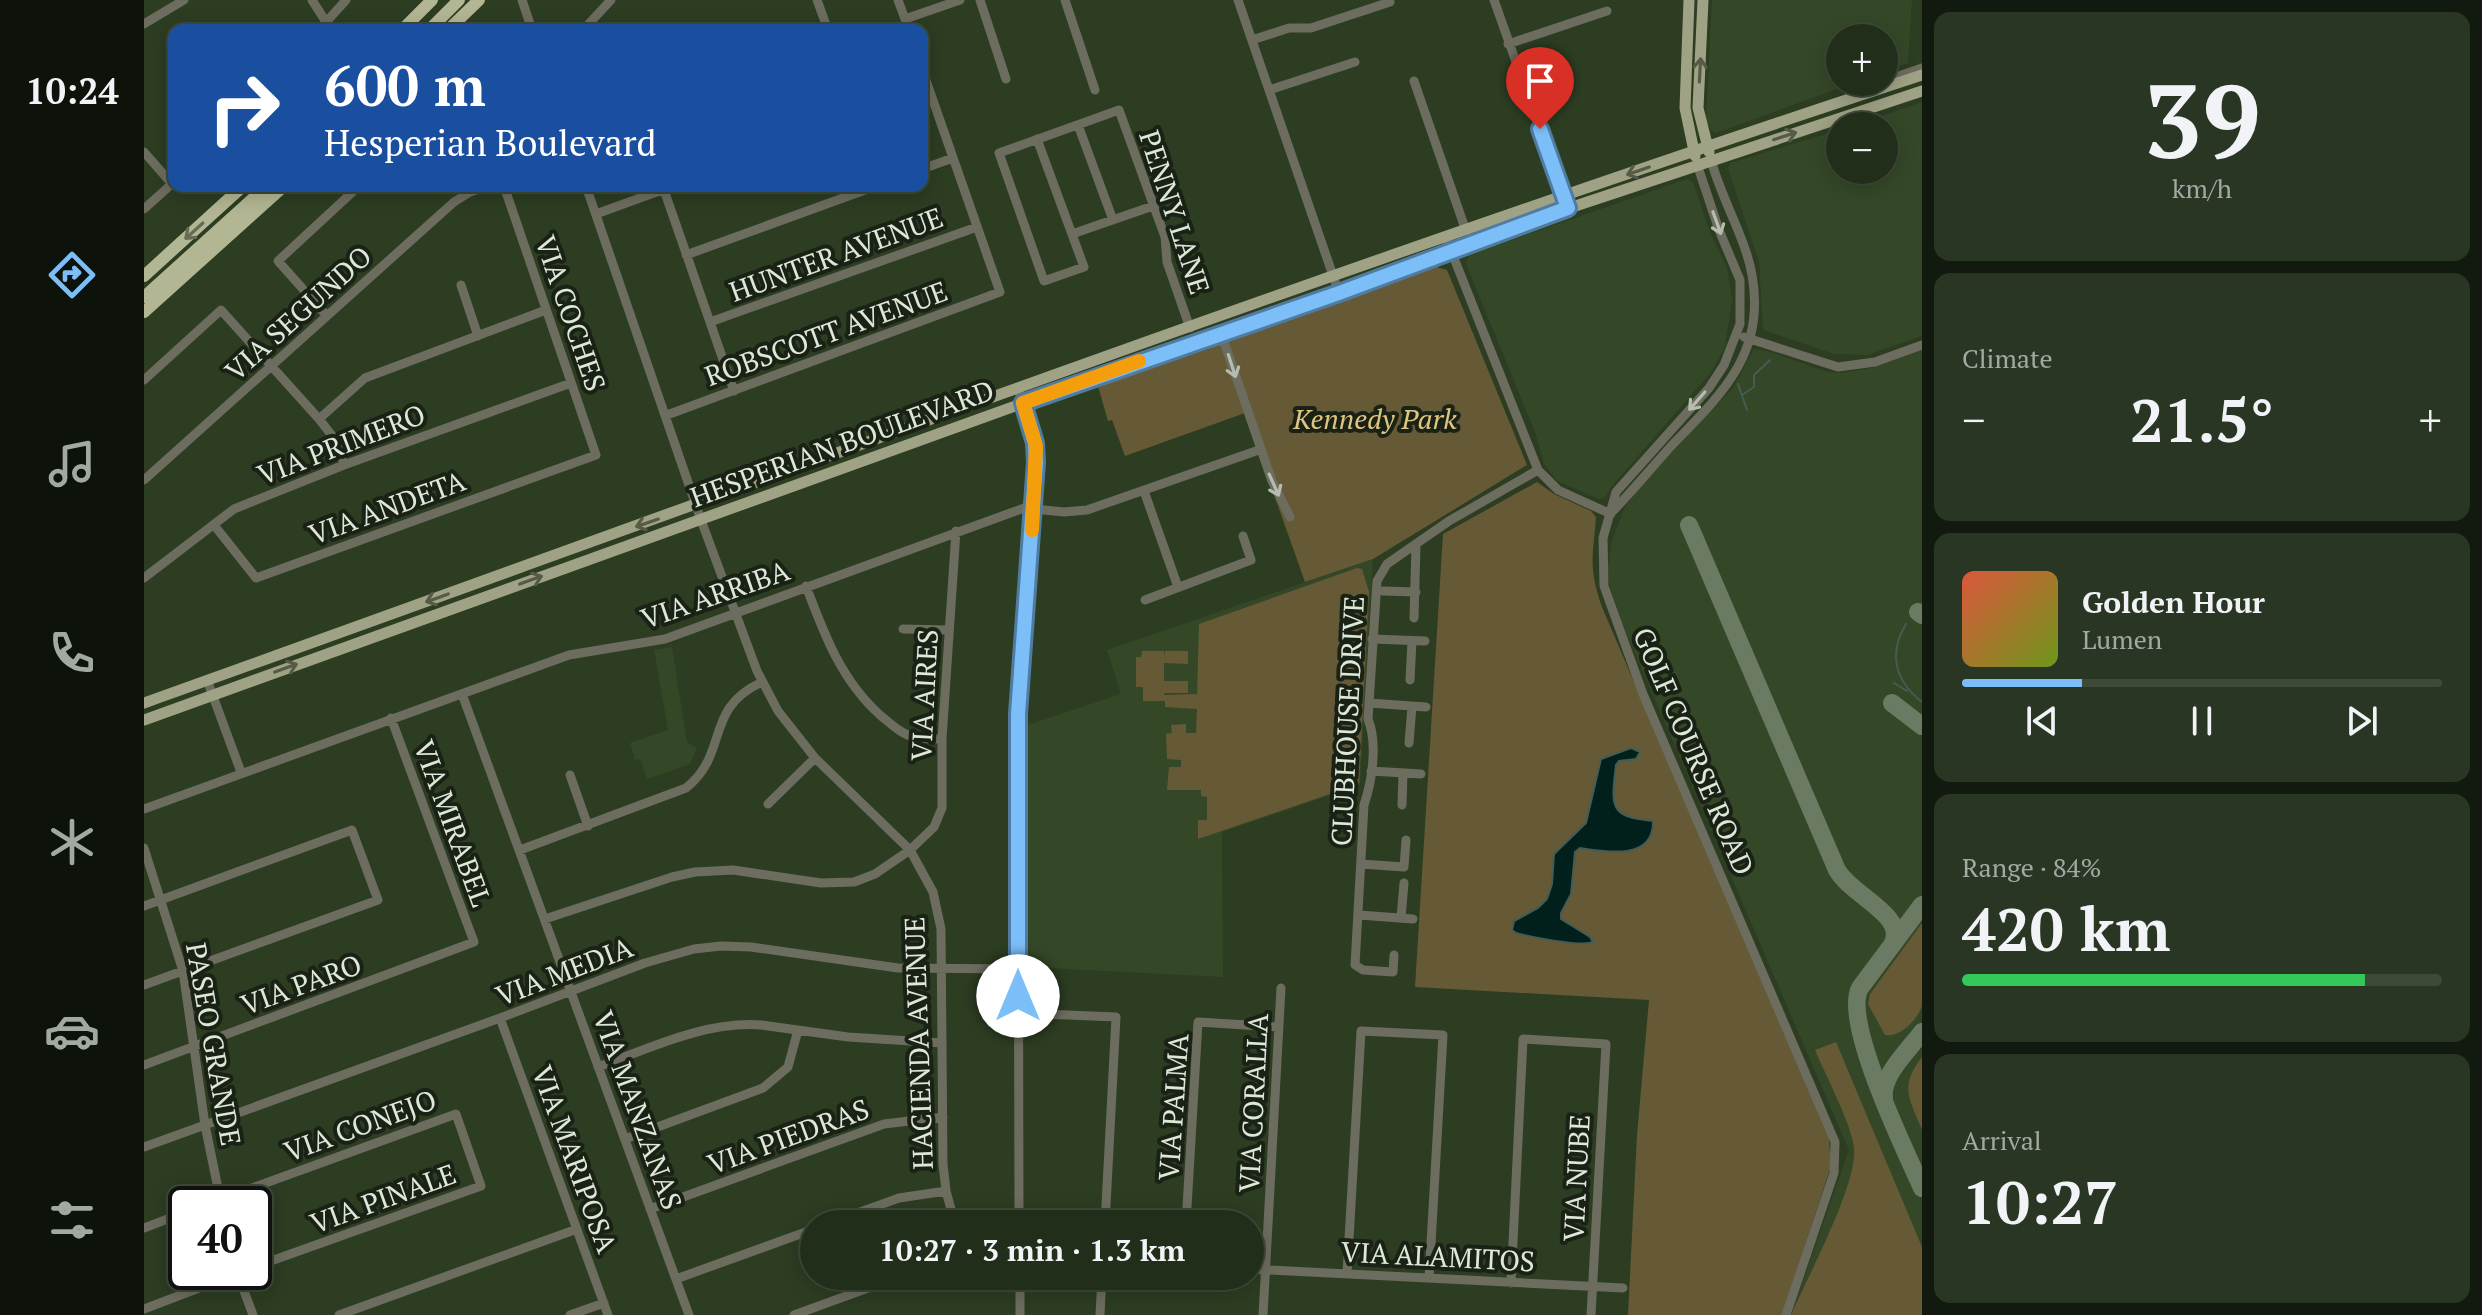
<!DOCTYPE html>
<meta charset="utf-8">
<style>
:root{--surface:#212e1a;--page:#293623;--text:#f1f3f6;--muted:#a2a8a2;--line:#3e4a39;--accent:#7bbef8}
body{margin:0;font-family:"PT Serif",serif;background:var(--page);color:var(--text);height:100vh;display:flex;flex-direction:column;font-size:30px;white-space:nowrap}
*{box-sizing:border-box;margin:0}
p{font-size:26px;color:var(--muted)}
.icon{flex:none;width:44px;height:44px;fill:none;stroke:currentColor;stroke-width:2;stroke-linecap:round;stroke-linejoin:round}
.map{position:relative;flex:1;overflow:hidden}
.drawer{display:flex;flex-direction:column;gap:12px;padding:12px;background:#12190e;width:560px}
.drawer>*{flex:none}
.banner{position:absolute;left:24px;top:24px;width:760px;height:168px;border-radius:16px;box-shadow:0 4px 20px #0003,0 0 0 2px var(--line);background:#1a4fa0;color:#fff;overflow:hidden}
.controls{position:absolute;left:1682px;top:24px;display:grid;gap:16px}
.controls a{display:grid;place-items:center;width:72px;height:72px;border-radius:50%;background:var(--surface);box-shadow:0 4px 20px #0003,0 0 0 2px var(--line);font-size:40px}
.speed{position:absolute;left:24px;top:1186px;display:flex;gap:16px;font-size:40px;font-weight:700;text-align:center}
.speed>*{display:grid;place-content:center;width:104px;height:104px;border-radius:50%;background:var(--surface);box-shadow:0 4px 20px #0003,0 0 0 2px var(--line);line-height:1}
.speed .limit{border:4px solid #111;border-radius:12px;background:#fff;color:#111}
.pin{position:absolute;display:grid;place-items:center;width:68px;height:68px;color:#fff;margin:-82px -34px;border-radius:50% 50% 50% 0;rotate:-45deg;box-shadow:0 0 8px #0007}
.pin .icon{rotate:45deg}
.me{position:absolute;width:88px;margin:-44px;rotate:0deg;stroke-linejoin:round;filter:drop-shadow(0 0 6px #0008)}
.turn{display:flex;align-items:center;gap:28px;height:168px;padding:0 24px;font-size:36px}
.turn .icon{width:104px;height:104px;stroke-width:2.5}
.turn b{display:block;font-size:56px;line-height:68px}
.big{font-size:60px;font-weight:700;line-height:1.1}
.drawer .widget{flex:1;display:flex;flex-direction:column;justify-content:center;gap:12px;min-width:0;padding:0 28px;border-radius:16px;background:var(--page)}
.drawer .dial{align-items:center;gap:0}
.dial b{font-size:104px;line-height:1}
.song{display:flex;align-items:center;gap:24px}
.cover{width:96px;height:96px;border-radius:12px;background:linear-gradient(135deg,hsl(10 70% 55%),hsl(80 70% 35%))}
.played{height:8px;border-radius:4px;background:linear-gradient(90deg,var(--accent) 25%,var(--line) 25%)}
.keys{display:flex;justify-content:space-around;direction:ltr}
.heat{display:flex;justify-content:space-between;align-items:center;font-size:44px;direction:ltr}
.charge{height:12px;border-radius:6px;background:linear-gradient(90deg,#34c759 84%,var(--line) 0)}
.trip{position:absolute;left:656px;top:1210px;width:464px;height:80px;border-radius:40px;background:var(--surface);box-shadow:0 4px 20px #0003,0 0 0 2px var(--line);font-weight:700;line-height:80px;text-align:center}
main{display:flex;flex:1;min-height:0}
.tab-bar{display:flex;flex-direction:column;width:144px;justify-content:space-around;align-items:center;background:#0d120a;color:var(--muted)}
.tab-bar .icon{width:56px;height:56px}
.tab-bar .active{color:var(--accent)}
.tab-bar b{font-size:36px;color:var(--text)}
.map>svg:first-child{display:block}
.built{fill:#344827}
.green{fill:#665936}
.water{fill:#02201b;stroke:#445c54;stroke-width:2}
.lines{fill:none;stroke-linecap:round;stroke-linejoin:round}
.stream{stroke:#445c54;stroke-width:2}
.taxiway{stroke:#6b7a62;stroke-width:18}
.minor{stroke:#6c6d5f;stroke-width:9}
.major{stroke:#9fa284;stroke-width:11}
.highway{stroke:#b3b693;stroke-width:12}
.oneway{stroke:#565b47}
.oneway2{stroke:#b6bdae}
.oneway3{stroke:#666c54}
.route-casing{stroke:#507ca1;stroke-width:20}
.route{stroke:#7bbef8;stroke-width:14}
.slow{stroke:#f59e0b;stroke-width:14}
.labels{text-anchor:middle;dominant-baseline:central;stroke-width:8;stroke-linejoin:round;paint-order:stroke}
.street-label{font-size:28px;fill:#dee8d8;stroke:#1a2115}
.park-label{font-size:28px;font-style:italic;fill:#dfc580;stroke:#1a2115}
</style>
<main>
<nav class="tab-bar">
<b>10:24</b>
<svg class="icon active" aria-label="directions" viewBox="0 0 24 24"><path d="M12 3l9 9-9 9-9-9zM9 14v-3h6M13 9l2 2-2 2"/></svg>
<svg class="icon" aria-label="music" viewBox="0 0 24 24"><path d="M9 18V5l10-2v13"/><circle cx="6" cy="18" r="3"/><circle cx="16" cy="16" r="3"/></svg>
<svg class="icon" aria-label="phone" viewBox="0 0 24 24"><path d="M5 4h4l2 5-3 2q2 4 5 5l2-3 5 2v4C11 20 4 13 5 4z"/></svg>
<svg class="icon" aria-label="climate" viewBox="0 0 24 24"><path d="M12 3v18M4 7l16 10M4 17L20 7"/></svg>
<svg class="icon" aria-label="car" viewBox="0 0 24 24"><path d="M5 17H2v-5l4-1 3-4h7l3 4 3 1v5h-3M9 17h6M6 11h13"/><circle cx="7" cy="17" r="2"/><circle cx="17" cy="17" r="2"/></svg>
<svg class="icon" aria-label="filters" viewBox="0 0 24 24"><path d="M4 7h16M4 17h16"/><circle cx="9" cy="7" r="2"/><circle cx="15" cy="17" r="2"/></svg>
</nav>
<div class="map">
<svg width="1778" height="1315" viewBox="0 0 1778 1315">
<rect width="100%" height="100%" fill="#2c3d22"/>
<path class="built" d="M1568,0H1768L1764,63L1740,72V38H1696V82H1712L1572,133L1567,130L1562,121Z
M1778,102V336L1723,355L1690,354L1619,330L1615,262L1584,168L1586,163L1696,130V170H1740V126H1709Z
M1543,179L1549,182L1567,235L1583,267L1588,299L1581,347L1568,371L1468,486L1461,498L1455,499L1413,481L1400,464L1391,432L1322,264L1325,255Z
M1610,349L1627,352L1683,372L1698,373L1727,368L1778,349V1315H1647L1705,1150L1478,623L1465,583L1464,566L1468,541L1481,507L1496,486L1589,388Z
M1229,559L1216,785L1078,832L1079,977L883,967L881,726L977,694L963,650Z
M528,647L543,742L553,748L546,764L503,779L496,759L491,760L486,743L524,730L510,650Z"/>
<path class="green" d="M1292,267L1303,270L1383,465L1229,559L1161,582L1101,413L981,456L968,420L964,421L954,386L1068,348L1069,344Z
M1393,482L1410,494L1447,511L1452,517C1449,557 1444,567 1458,607L1685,1139L1687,1166L1638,1315H1484L1493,1135L1505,1000L1271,987L1299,534Z
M1213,568L1218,569L1225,592L1215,784L1054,839V820H1063V797L1057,796V790H1023L1025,767H1037V760L1023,759L1022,734L1028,733L1027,725L1042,724V733H1052L1053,709L1021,707V701H999V687H992V657H997L998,651H1020L1021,658V651H1044V664L1020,663V681H1044V693H1021L1020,695L1052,694L1053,696L1055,624Z
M1778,923C1778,938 1778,995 1778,1006C1773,1020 1756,1038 1741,1035L1724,1004L1726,994Z
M1692,1042L1778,1247V1315H1647C1663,1278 1714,1184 1710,1148C1708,1125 1681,1074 1671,1050Z
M1778,1057V1130C1765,1098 1755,1087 1778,1057Z"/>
<path class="water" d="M1487,748L1496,752L1492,759L1475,761L1472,765C1467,807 1465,817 1509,821C1510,861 1462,852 1436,848L1431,852L1427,894L1417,913V919L1446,937L1449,942C1438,947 1386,937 1372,933L1368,930L1370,921L1394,908L1403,899L1408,884L1410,854L1442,823L1457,759Z"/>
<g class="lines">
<path class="stream" d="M1594,384L1603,410
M1598,395L1610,387V375L1626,360
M1762,624C1744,654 1751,681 1778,702
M1750,683L1763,691"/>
<path class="taxiway" d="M1545,525L1693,870C1708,896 1762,915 1749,943
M1774,612L1778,615
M1748,703L1778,726
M1778,905L1716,988C1698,1021 1762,1152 1778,1188
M1740,1098C1737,1075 1765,1050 1778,1032"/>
<path class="minor" d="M168,0L182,22
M378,0L388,30
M673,0L684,30
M754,0L765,30
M836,0L862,79
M921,0L951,90
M1094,0L1195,293
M1350,0L1421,200
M761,19L816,0
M0,24L40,0
M175,30L202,0
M439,30L467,0
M1108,40L1145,28H1167L1246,2
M1364,44L1463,11
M1270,81L1322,231
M1734,87L1749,78L1778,68
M1125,90L1211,62
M934,125L969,220
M893,139L940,267L900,281L855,153L975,110L1021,237L1023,262L1046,328
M0,152L28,184
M1553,164L1575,230L1596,280V324L1580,365L1565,388L1472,492L1459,538L1460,586L1499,694L1691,1142L1690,1173L1642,1315
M778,169L809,158
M442,186L557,520L613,671L634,711L671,758L766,850L789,892L797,929L799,1164L802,1191L811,1224
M520,190L590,391
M0,209L30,182
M452,214L529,186
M928,234L1009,206
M1302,238L1394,470L1414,490L1467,514
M542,255L732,186
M317,285L334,336
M183,316L134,261L215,186
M566,322L833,227
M1077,333L1128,481L1146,517
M1600,337L1694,367L1731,362L1778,345
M0,380L77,310L175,419L193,442L200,465
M874,389L888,429L892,462L874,728L875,1224
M523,415L856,292L778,69
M175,419L221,378L402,310
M0,480L310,202L326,192L344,186
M1000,491L1034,587
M1469,511C1490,489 1509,466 1530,443C1579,393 1622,352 1608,275C1602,239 1577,198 1567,160
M70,525L112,578L452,455L360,186
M0,578L90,509L200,465L427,383
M662,586C680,634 697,680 736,715C747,724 758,735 773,738C781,739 790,739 798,739
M1239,591L1272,592
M1001,600L1107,560L1099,536
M1270,618L1272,545
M759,629L805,630
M1228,639L1281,641
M63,680L97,772
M1266,680L1268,641
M318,694L545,1315
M1225,703L1282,707
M1265,743L1268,706
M1227,771L1277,774
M426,775L444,826
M624,804L671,758
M1258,805L1259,773
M0,809L425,655L521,639L880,508L920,512L943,510L1112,451
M0,848L39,971L61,1125L77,1203
M376,850L542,788C586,753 559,709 618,682
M1217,864L1260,867L1262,840
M0,906L208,830L234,900L0,985
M1215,915L1269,919
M1257,918L1260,883
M401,919L528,877L551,872L589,870L677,883L710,882L731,874L766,850L790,827L798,808V739L812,531
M1250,955L1249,972L1219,970L1211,965L1220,805C1228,781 1234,744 1224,719L1233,581L1243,564L1305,521L1394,470
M874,1013L972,1017L961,1224
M356,1018L464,1315
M0,1065L330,942L247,718
M454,1067C506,1048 561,1021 617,1025L704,1037L798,1043
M481,1139L619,1088L644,1067L654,1030
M0,1147L356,1018L501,963L550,949L577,946L607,947L754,968L874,969
M64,1204L312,1114L337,1186L110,1267
M506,1209L740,1124L799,1117
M683,1224L755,1198L802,1191
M1042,1224L1054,1022L1134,1027
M0,1228L42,1212
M1106,1269L1479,1288
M93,1272L109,1315
M1203,1274L1217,1031L1299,1035L1285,1278
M876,1276V1315
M532,1279L670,1229
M1367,1283L1379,1039L1462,1044L1447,1315
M0,1309L97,1272
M195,1315L433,1229
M426,1315L460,1303
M650,1315L757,1276
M956,1315L958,1276
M1119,1315L1137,988"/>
<path class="major" d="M1545,0L1541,108L1551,156
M1559,0L1554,108L1565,152
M0,703C592,491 1181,271 1778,75
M0,720L924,387L1195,293L1380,223L1778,91"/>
<path class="highway" d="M258,30L288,0
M285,30L315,0
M304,30L335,0
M0,276L99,186
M0,297L123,186
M0,312L140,186"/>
</g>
<defs><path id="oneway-shaft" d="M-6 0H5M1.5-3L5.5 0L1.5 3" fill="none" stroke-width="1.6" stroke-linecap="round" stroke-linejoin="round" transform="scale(2)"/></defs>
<g class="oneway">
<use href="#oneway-shaft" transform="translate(1556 70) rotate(-87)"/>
<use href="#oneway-shaft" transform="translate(1641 136) rotate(-18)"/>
<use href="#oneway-shaft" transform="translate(1494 171) rotate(161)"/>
<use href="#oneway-shaft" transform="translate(503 523) rotate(161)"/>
<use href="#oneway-shaft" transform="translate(387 580) rotate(-20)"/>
<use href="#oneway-shaft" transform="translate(293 598) rotate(160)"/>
<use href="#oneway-shaft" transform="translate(142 668) rotate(-20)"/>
</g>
<g class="oneway2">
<use href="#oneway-shaft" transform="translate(1573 223) rotate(70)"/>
<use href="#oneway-shaft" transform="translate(1088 366) rotate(72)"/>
<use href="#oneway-shaft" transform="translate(1553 401) rotate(131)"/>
<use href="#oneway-shaft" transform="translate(1130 485) rotate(66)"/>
</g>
<use class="oneway3" href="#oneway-shaft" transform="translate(50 231) rotate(138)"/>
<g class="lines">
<g class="route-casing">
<path id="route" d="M874,996V714L892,462L891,443L879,403L1195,293L1424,208L1396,129"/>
</g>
<use href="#route" class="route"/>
<path class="slow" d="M888,530L892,446L879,403L995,361"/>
</g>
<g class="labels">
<g class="street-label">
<text transform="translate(1031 212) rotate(72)">PENNY LANE</text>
<text transform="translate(692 254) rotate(-20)">HUNTER AVENUE</text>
<text transform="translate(154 313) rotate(-42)">VIA SEGUNDO</text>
<text transform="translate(427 313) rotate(71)">VIA COCHES</text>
<text transform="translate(682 333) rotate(-20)">ROBSCOTT AVENUE</text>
<text transform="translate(698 443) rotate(-20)">HESPERIAN BOULEVARD</text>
<text transform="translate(197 444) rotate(-21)">VIA PRIMERO</text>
<text transform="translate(243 507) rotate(-20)">VIA ANDETA</text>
<text transform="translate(571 594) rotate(-19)">VIA ARRIBA</text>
<text transform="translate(780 695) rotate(-87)">VIA AIRES</text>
<text transform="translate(1203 721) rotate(-87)">CLUBHOUSE DRIVE</text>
<text transform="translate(1550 751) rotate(67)">GOLF COURSE ROAD</text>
<text transform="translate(309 823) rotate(70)">VIA MIRABEL</text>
<text transform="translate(420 971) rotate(-21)">VIA MEDIA</text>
<text transform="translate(157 984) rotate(-20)">VIA PARO</text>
<text transform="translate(774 1043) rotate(-92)">HACIENDA AVENUE</text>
<text transform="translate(70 1044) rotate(80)">PASEO GRANDE</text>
<text transform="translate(1109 1103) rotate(-87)">VIA CORALLA</text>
<text transform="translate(1029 1107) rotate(-86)">VIA PALMA</text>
<text transform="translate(494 1110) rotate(70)">VIA MANZANAS</text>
<text transform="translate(216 1125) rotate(-20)">VIA CONEJO</text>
<text transform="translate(644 1136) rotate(-20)">VIA PIEDRAS</text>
<text transform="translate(431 1159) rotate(70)">VIA MARIPOSA</text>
<text transform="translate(1432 1178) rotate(-87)">VIA NUBE</text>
<text transform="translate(239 1198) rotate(-20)">VIA PINALE</text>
<text transform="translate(1294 1256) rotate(3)">VIA ALAMITOS</text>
</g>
<g class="park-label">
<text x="1231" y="418">Kennedy Park</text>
</g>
</g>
</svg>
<div class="controls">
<a>+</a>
<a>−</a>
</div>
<div class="speed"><div class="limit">40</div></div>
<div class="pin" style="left:1396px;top:129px;background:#d93025"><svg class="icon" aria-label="arrive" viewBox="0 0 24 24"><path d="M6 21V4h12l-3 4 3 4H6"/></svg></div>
<svg class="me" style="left:874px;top:996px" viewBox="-20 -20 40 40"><circle r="19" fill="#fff"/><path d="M0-13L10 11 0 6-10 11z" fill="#7bbef8"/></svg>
<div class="trip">10:27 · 3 min · 1.3 km</div>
<div class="banner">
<div class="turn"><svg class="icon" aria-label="right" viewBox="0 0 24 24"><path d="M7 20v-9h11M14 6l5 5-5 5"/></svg><div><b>600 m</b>Hesperian Boulevard</div></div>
</div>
</div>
<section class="drawer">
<div class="widget dial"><b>39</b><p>km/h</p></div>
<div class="widget"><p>Climate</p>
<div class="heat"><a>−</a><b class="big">21.5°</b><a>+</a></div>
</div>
<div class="widget">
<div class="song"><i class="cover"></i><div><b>Golden Hour</b><p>Lumen</p></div></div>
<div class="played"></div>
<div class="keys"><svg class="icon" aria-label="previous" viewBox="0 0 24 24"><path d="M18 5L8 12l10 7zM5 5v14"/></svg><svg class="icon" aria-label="pause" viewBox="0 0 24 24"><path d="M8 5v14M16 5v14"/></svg><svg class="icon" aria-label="next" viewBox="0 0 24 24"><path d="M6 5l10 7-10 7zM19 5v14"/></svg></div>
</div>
<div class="widget"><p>Range · 84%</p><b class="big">420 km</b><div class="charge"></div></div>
<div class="widget"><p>Arrival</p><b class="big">10:27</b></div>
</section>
</main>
